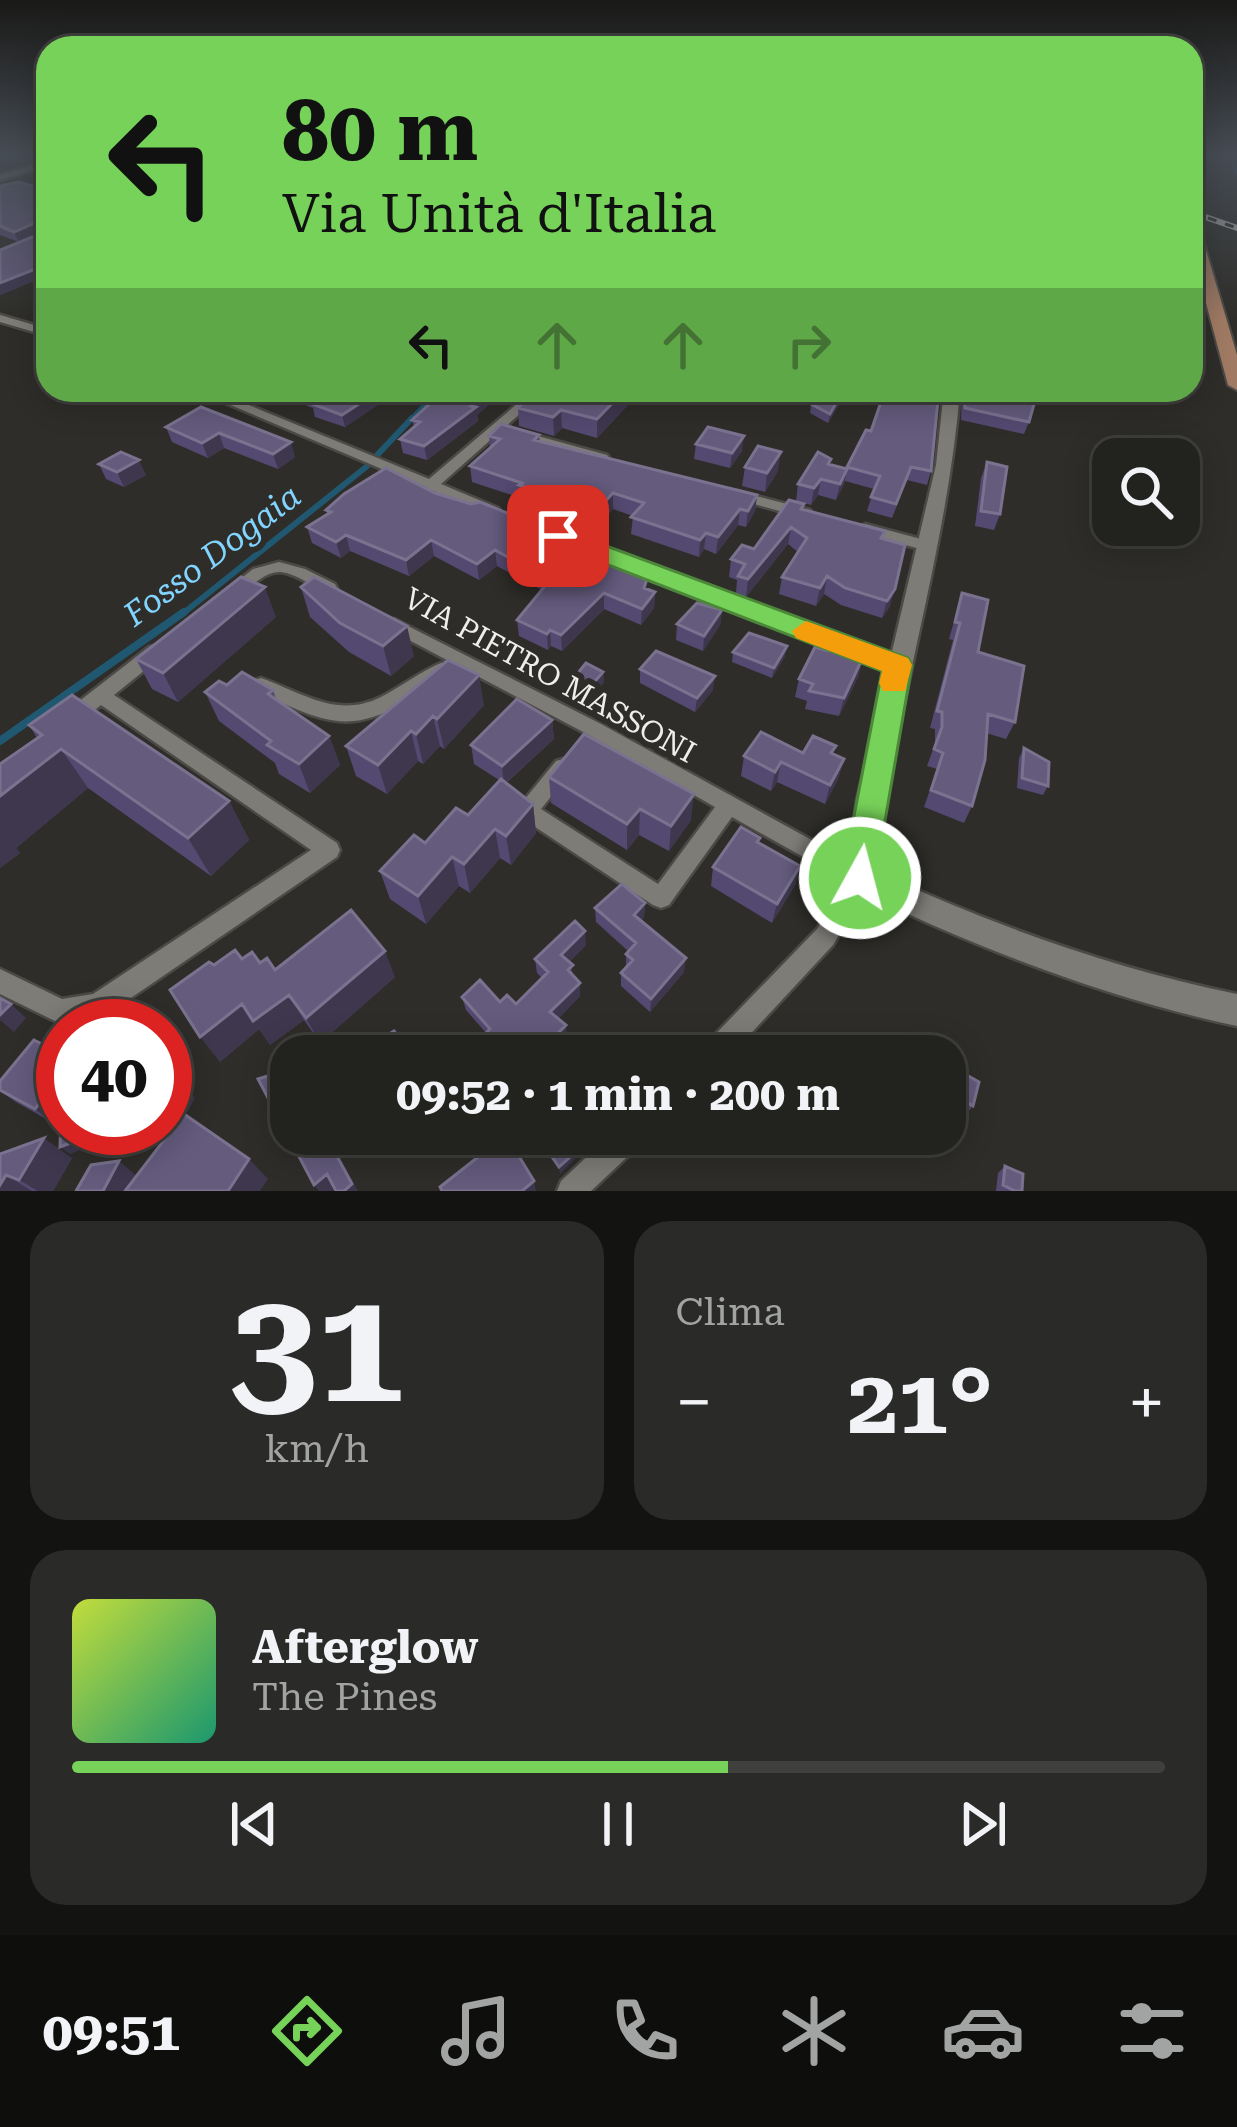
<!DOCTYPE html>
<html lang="it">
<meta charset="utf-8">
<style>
:root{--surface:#22221f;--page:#2a2a28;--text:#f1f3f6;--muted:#a2a4a4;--line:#3f3f3d;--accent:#77d259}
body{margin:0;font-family:"Roboto Serif",serif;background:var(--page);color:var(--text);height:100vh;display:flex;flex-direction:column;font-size:45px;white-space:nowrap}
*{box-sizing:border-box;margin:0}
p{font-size:39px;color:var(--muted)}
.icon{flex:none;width:66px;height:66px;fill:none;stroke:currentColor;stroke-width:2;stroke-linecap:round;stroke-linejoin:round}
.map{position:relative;height:1191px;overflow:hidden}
.panel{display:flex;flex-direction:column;gap:30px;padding:30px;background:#131311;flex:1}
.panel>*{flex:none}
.banner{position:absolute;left:36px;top:36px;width:1167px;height:366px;border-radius:36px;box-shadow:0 6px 30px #0003,0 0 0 3px var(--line);background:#77d259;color:#111;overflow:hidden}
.controls{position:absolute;left:1092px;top:438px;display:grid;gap:24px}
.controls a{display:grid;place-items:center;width:108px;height:108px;border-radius:24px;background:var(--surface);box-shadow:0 6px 30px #0003,0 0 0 3px var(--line);font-size:60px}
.speed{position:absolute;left:36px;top:999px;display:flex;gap:24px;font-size:60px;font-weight:700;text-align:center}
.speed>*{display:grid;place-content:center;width:156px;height:156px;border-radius:50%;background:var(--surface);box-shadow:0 6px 30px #0003,0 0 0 3px var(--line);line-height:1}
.speed .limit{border:18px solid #d22;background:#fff;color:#111}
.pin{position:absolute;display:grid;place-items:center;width:102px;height:102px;color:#fff;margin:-51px;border-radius:24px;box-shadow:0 6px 18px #0006}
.me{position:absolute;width:132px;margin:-66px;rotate:7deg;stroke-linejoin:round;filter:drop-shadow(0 0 9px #0008)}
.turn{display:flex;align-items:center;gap:42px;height:252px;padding:0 48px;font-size:54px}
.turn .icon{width:156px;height:156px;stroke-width:2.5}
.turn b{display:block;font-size:84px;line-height:102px}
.lanes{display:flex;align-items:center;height:114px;padding:0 48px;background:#0003;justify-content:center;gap:60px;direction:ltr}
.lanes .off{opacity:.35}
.big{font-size:90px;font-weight:700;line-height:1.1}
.panel .tile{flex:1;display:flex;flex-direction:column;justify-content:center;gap:18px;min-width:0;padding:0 42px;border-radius:36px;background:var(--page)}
.panel .dial{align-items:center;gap:0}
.dial b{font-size:156px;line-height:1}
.song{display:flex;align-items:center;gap:36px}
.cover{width:144px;height:144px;border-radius:18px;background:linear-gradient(135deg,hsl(70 70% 55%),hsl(160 70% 35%))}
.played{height:12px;border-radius:6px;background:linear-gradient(90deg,var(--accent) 60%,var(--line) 60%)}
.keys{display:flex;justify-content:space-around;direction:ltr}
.heat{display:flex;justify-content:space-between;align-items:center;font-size:66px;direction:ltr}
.panel .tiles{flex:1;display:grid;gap:30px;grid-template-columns:1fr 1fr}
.tile:last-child{grid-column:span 2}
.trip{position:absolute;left:270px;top:1035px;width:696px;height:120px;border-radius:36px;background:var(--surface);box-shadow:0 6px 30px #0003,0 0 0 3px var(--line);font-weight:700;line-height:120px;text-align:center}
.menu{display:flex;height:192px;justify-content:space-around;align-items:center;background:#0e0e0c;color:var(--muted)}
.menu .icon{width:84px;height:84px}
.menu .active{color:var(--accent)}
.menu b{font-size:54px;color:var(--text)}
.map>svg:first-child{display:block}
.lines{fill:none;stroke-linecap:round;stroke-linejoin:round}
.stream-far3{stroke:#215871;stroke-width:3}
.stream-far2{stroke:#215871;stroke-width:4.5}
.stream-far1{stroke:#215871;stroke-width:6}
.stream{stroke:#215871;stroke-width:8}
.minor-casing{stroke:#4b4a46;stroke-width:5}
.tertiary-casing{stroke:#4b4a46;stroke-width:5}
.secondary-casing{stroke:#4b4a46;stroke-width:4}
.minor{fill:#7d7c77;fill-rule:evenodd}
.tertiary{fill:#7d7c77;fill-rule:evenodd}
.secondary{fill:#a07a63;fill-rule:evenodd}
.rail-casing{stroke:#b2b1ae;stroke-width:6}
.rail{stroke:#2e2d29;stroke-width:3;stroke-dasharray:9;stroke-linecap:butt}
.secondary-bridge-casing{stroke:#4b4a46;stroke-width:16;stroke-linecap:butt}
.secondary-bridge{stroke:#a07a63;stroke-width:14}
.wall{fill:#544970}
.shaded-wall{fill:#3e374e}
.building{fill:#645b7d;stroke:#7a728f;stroke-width:3}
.route{fill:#77d259;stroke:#4d883a;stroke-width:3}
.slow{fill:#f59e0b}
.labels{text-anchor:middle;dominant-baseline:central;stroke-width:12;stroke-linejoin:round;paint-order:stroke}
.street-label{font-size:30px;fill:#eeeeeb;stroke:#2e2d29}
.water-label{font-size:33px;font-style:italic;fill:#80d4fe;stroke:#2e2d29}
</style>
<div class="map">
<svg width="1237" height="1191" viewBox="0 0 1237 1191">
<rect width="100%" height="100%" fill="#2e2d29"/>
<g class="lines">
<path class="stream-far3" d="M1230,155L1237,173"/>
<path class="stream-far2" d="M409,421L439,390"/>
<path class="stream-far1" d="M181,615L366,467L412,418"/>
<path class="stream" d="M0,741L184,612"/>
<g class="minor-casing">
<path id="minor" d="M48,161V166L0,180V175Z
M0,315L48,329V336L0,322Z
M195,390H212L429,479L531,392L535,391L541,395L441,484L498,508L500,511L493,516Z
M523,432L607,455L609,458L602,462L518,439V433Z
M737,491L810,510L812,513L805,518L732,498L730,495Z
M540,524L904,660L907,665L904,670H892L535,532L532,529L535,526Z
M865,524L932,542L935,546L927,551L860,532L857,529Z
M279,562L305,569L335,584L337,588L329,594C314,588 298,574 281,572C259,571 247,597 226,596L224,592L253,569Z
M394,619L601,724L868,871L871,878L868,885L833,945L730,1056H699L703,1047L817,929L846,881L732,817L669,905L661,908L653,905L520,817L517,811L520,805L556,761L563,759L570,761L573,767L570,773L541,809L658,884L715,807L587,734L388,629L385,625L388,621Z
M155,646L161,647L164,652L161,657L114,695L337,843L340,850L337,857L106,1015L61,1024L0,994V969L62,999L93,994L311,850L101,705C90,713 79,728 64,723L62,718L64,713L149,647Z
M441,663L447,665L450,670L447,675C419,692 388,718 354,721C321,725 284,703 255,690L252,685L255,680L261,678C303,693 337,719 381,697C402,686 420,672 441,663Z
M611,1134H645L641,1144L591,1191H557L561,1181Z"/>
</g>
<g class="tertiary-casing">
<path id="tertiary" d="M944,390H960C947,552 894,709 875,871C992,925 1111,968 1237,994V1026C1101,997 975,947 850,887L846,878L857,800L936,465Z"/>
</g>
<g class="secondary-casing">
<path id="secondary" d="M1191,230L1201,233L1237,355V390L1228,385L1191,247Z"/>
</g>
<use href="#minor" class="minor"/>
<use href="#tertiary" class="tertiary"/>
<use href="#secondary" class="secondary"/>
<g class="rail-casing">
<path id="rail" d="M1191,212L1237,228"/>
</g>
<use href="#rail" class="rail"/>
<g class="secondary-bridge-casing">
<path id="secondary-bridge" d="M1191,212L1194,233"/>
</g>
<use href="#secondary-bridge" class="secondary-bridge"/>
</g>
<path class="wall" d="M0,186L48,230L21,242L48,275L0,295L19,242L0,235Z
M265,390H390L391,396L345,427L315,417L313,408Z
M605,390H627V406L597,438L562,428L554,436L519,426L518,408L593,402Z
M926,390L924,398L931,471L927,485L907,480L892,518L867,511L874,489L845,481L836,500L818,495L811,505L796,501L798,484L847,468L896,393Z
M962,390H1020L1019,393L1029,422L1024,434L961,420Z
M500,395L477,415L478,421L427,460L403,453L400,439L414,427L412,420Z
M840,403L828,423L810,413L811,404Z
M201,407L295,457L278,469L224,448L208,458L172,442L166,427Z
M539,435L540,442L757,495L755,511L746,527L738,525L716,554L704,549L699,557L631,534L633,516L613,509L596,527L521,501V498L472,482L470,466L490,448L489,436Z
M696,444L742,451L730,468L694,459Z
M987,462L1000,514L994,530L975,526L981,478Z
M99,464L146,475L124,487L106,479Z
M745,467L778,471L765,492L742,486Z
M435,493L558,544L655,592L654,608L641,625L604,609L562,651L551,646L548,650L519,636L517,620L542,590L497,566L479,580L434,556L409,576L350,551L341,558L312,543L307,527L327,514L326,510Z
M803,510L883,538L890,606L882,618L841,605L824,594L816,606L779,594L782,577L798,552L788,544L746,597L736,593L737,580L729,577L731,559L754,549Z
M301,587L414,656L391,676L349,652L310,617Z
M962,593L978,652L1015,722L1006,739L986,733L972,806L964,823L924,807L937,769L927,766L935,744V729L930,728L953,640L949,639Z
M722,610L720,625L703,651L676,640L677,624Z
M276,617L178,702L152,689L136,659Z
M733,652L785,656L772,678L732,662Z
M448,660L484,705L444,749L440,746L423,764L418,761L387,794L356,776L346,746Z
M640,669L713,690L695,712L640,683Z
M603,672L604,682L591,696L574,688V678Z
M859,675L839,716L805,709L807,701L795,697L799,679Z
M227,685L273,690L276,699L329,736L340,765L310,793L279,774L275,763L219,721L205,692Z
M552,720L554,739L506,783L533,804L536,833L511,865L500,858L470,893L459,886L426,924L390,899L380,871L468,815L499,780L474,764L471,745Z
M29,725L229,801L249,840L211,876L88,788L16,848L20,853L0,868L37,738Z
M1024,748L1048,786L1043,795L1017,788L1019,758Z
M803,753L833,754L844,759L838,779L825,804L777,782L771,791L741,776L744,756Z
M549,777L691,820L669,851L639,835L627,850L551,803Z
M760,838L759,843L800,866L795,885L772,923L711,886L713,867Z
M645,903L644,917L641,921L684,972L650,1012L621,986V973L626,967V954L628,951L596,922L595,908Z
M586,945L569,962L580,996L558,1019L567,1038L549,1056H494L486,1049L482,1037L486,1033L466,1010L462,997L516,1004L542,978L537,973L535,959Z
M242,959L260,963L275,970L395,977L320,1043L304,1020L270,1045L259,1029L220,1062L214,965Z
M63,1055L55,1124L16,1102L0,1091Z
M956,1069L973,1106L967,1113L945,1101L950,1077Z
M0,1152L2,1153L72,1158L53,1191H0Z
M1005,1166L1022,1191H996L998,1173Z"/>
<path class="shaded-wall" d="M48,217V230L19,243L14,232Z
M48,264V275L0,295V283Z
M380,390H390L391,396L345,427L342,415Z
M489,390H500V395L477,415L478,421L427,460L424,446Z
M625,390H627V406L597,438V419Z
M841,394L840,403L828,423L830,414Z
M561,410L562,428L554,436L553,417Z
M219,433L224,448L208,458L202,443Z
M744,436L742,451L730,468L732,453Z
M291,442L295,457L278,469L273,454Z
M781,452L778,471L765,492L767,473Z
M139,460L146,475L124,487L117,472Z
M847,469L844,485L836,500L840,484Z
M821,479L818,495L811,505L814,488Z
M613,493V509L596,527V511Z
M757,495L755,511L746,527L748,511Z
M740,509L738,525L716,554L718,537Z
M791,527L788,544L746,597L748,579Z
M706,533L704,549L699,557L700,540Z
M346,535L350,551L341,558L336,542Z
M431,540L434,556L409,576L406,560Z
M495,550L497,566L479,580L477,564Z
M827,576L824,594L816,606L820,588Z
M265,587L276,617L178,702L163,673Z
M895,589L890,606L882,618L887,601Z
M655,592L654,608L641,625L642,609Z
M604,593V609L562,651L561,635Z
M722,610L720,625L703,651L704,636Z
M407,626L414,656L391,676L383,646Z
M550,630L551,646L548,650L547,634Z
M787,646L785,656L772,678L774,668Z
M863,657L859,675L839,716L844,698Z
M603,672L604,682L591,696V686Z
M479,675L484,705L444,749L437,719Z
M715,676L713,690L695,712L697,698Z
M433,716L440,746L423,764L416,734Z
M552,720L554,739L504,784L502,766Z
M411,731L418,761L387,794L378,765Z
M329,736L340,765L310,793L299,764Z
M61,749L88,788L16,848L20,853L0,868V796Z
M844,759L838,779L825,804L830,785Z
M781,762L777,782L771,791L775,772Z
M694,794L691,820L669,851L671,826Z
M229,801L249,840L211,876L188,838Z
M533,804L536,833L511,865L506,836Z
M640,809L639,835L627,850V824Z
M495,829L500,858L470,893L464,864Z
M452,857L459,886L426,924L418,896Z
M800,866L795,885L772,923L777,904Z
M645,903L644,917L634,929V915Z
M585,931L586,945L562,969L561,955Z
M385,951L395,977L320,1043L306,1018Z
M686,958L684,972L650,1012L651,999Z
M580,983V996L552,1025L550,1012Z
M289,995L304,1020L270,1045L259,1029L220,1062L200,1037L242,1004Z
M11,1004L26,1018L14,1032L0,1020V1015Z
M566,1025L567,1038L549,1056H535Z
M63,1074V1113L55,1124L35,1109Z
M188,1091L195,1098L188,1111L166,1118L165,1109Z
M97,1128H106V1140L70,1154L60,1147Z
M325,1134H327L358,1191H344Z
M44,1138L72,1158L53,1191H38L19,1180Z
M580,1148V1154L560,1174L559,1167Z
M249,1159L268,1179L260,1191H228Z
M119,1161L138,1177L131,1191H103Z
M327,1174L337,1186L332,1191H319L314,1185Z
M6,1175L32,1191H0V1185Z
M534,1181L536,1191H522Z"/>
<path class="building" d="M18,182L48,190V217L14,232L0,226V186Z
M32,237L48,242V264L0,283V250Z
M294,390H380L342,415L312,404L320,399Z
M445,390H489L471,406L476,407L424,446L400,439L420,422L412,420Z
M536,390H551L593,402L605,390H625L597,419L561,410L553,417L518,408Z
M820,390L841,394L830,414L811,404Z
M897,390H926L922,398L938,400L931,471L911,467L896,504L871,497L880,476L847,467L866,430L871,431L881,402L888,392L896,393Z
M965,390H1020L1019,393L1036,397L1029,422L965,408Z
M201,407L291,442L273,454L219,433L202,443L166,427Z
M501,424L539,435L534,440L757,495L748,511L740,509L718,537L706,533L700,540L631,517L644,503L613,493L596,511L519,485L522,483L470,466L500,439L489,436Z
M708,427L744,436L732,453L696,444Z
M758,446L781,452L767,473L745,467Z
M121,452L139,460L117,472L99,464Z
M818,452L831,459L828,464L847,469L840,484L821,479L814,488L798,484Z
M987,462L1007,467L1000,514L981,511Z
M386,468L435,493L471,504L480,502L557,533L549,541L648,576L644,588L655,592L642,609L604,593L561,635L550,630L547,634L517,620L550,580L495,550L477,564L431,540L406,560L346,535L336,542L307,527L331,512L326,510L344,494Z
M789,500L804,504L801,509L885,531L881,538L905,545L895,589L887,601L845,588L827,576L820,588L782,577L807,538L791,527L748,579L738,576L745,564L731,559L742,545L754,549Z
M241,577L265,587L163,673L136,659Z
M314,577L407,626L383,646L340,623L301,587Z
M962,593L988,600L978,652L1024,666L1015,722L988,714L985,760L972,806L931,790L943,753L934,749L942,727V712L937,711L960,623L955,622Z
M697,603L722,610L704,636L677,624Z
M749,633L787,646L774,668L733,652Z
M831,645L863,657L844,698L809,691L813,684L799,679L815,647L828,651Z
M656,651L715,676L697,698L640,669Z
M448,660L479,675L437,719L433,716L416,734L411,731L378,765L346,746Z
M586,663L603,672L591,686L574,678Z
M242,672L273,690L268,694L329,736L299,764L267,745L271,741L205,692L219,681L227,685Z
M72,695L229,801L188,838L61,749L0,796V764L42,735L29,725Z
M517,699L552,720L502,766L471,745Z
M761,732L803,753L813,736L836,746L831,753L844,759L830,785L781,762L775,772L744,756Z
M584,734L694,794L671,826L640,809L627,824L549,777Z
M1024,748L1049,762L1048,786L1022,778Z
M501,779L533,804L506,836L495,829L464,864L452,857L418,896L380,871L414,835L425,843L456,808L468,815Z
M741,827L760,838L757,842L800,866L777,904L713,867Z
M622,884L645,903L634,915L686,958L651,999L621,973L633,960L626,954L636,943L595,908Z
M351,910L385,951L306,1018L289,995L253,1021L242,1004L200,1037L170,990L209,962L214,965L235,950L242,959L252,952L260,963L267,958L275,970Z
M575,921L585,931L561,955L573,965L568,970L580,983L550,1012L566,1025L535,1056H533L524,1047L516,1055L511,1050L504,1055L482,1037L490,1029L462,997L480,980L500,1002L507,995L516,1004L548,972L535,959Z
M0,998L11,1004L0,1015Z
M394,1031L412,1056H354Z
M34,1040L63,1055V1074L35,1109L0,1090V1081Z
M581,1045L590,1056H572L571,1053Z
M290,1069L291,1134H325L352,1184L344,1191H336L327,1174L314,1185L258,1079Z
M956,1069L979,1082L973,1106L949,1092Z
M165,1082L188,1091L181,1103L165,1109Z
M184,1114L249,1159L228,1191H125Z
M63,1115V1128H97V1133L60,1147L61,1116Z
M568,1134L580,1148L559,1167L548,1151Z
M506,1135L534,1181L522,1191H442L440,1187Z
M44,1138L19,1180L6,1175L0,1185V1154Z
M119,1161L103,1191H76L91,1165Z
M1005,1166L1023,1174L1022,1191H1015L1003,1185Z"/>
<linearGradient id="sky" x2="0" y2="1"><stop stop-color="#191917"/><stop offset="0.48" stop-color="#464c54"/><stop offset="1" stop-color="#464c54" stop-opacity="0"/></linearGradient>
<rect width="1237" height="322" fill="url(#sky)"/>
<path class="route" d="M558,528L908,658L912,665L873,890L860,895L847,890L842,878L882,671L549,542L545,536Z"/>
<path class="slow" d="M806,621L908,658L912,665L905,691H883L879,683L882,671L796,638L792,631Z"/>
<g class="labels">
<g class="street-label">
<text transform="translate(550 675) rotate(29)">VIA PIETRO MASSONI</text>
</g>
<g class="water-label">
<text transform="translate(212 555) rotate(-37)">Fosso Dogaia</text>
</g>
</g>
</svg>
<div class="controls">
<a><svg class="icon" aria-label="search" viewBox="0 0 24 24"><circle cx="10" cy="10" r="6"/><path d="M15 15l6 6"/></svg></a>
</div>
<div class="speed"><div class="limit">40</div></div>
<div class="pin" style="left:558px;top:536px;background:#d93025"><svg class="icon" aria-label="arrive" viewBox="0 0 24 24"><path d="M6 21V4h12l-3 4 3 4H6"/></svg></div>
<svg class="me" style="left:860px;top:878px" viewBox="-20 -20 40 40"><circle r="17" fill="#77d259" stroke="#fff" stroke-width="3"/><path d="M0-11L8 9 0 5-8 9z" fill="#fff"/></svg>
<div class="trip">09:52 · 1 min · 200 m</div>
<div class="banner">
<div class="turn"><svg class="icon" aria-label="left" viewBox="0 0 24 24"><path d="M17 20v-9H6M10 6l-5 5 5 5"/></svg><div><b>80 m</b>Via Unità d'Italia</div></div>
<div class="lanes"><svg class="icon" aria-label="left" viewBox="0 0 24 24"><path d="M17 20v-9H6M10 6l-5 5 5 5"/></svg><svg class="icon off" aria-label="ahead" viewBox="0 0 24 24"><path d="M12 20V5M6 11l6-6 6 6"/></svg><svg class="icon off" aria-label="ahead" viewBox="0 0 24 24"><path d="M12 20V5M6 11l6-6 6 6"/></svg><svg class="icon off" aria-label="right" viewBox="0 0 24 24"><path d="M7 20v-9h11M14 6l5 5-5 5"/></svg></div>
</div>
</div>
<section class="panel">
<div class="tiles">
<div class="tile dial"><b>31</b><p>km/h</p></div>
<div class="tile"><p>Clima</p>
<div class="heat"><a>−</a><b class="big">21°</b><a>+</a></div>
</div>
<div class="tile">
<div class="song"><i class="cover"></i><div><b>Afterglow</b><p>The Pines</p></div></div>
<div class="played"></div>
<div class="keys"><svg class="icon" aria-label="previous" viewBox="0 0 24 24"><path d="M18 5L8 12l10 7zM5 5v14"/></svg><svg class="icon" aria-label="pause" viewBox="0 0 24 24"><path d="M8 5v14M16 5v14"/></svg><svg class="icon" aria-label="next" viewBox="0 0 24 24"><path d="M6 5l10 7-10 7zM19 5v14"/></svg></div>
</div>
</div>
</section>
<nav class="menu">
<b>09:51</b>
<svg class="icon active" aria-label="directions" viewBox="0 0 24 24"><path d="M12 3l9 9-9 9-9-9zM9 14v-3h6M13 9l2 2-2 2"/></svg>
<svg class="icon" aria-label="music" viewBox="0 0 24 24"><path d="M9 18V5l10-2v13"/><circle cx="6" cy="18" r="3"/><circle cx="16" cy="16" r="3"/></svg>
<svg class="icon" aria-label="phone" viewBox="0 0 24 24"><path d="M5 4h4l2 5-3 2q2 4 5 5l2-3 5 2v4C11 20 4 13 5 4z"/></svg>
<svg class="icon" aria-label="climate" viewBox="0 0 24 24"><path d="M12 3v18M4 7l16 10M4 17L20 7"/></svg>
<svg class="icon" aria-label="car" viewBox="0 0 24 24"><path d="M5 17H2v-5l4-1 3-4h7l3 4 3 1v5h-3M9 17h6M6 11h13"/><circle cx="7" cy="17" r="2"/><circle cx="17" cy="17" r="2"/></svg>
<svg class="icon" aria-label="filters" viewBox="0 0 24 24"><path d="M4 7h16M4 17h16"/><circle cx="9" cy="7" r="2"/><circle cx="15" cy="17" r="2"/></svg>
</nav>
